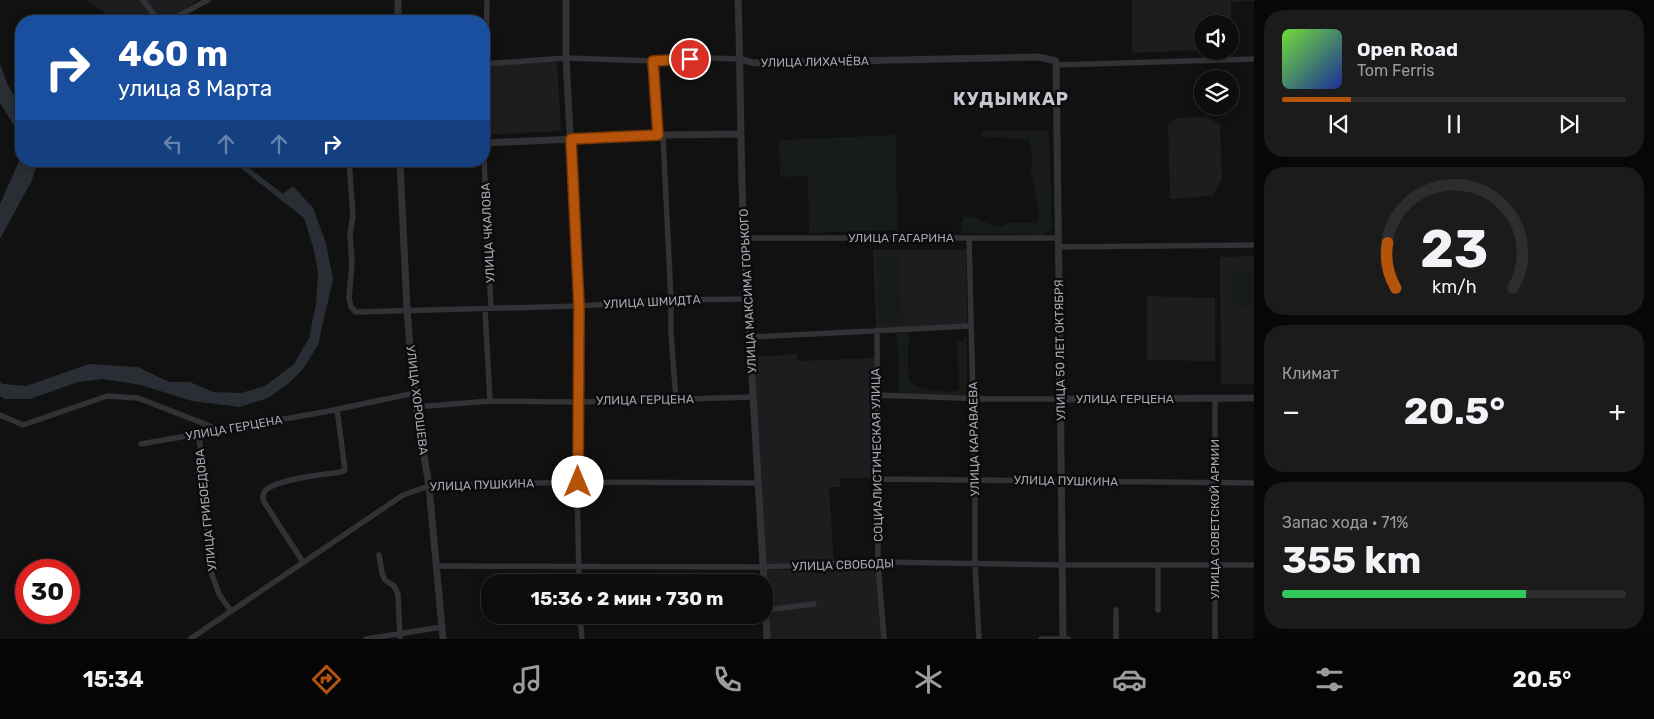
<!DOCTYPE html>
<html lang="ru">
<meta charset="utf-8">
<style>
:root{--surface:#0d0d0e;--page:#1b1b1c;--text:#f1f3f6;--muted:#9a9c9e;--line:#2d2d2e;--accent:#b45309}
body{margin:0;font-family:Rubik,sans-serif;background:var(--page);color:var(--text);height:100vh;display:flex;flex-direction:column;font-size:19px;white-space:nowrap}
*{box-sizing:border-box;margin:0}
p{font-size:16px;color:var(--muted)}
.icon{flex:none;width:28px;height:28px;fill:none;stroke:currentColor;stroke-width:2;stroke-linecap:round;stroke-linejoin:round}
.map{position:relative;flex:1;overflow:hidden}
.drawer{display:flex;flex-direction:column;gap:10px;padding:10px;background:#070708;width:400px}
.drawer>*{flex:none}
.hud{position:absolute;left:15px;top:15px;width:475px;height:152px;border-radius:20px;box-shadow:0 2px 8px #0003,0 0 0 1px var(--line);background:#1a4fa0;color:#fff;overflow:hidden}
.tools{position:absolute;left:1194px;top:15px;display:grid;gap:10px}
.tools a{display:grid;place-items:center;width:45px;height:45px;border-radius:50%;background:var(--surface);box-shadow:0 2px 8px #0003,0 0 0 1px var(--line);font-size:25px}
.speed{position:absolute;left:15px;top:559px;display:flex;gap:10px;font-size:25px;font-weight:700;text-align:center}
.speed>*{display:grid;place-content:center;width:65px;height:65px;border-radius:50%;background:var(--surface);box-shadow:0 2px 8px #0003,0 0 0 1px var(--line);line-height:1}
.speed .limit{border:8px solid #d22;background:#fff;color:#111}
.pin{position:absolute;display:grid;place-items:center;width:42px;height:42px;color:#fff;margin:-21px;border:2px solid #fff;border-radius:50%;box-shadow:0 1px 5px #0007}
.me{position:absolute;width:55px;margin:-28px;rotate:0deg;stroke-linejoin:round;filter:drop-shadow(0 0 4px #0008)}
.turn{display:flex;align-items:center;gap:18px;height:105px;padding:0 20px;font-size:22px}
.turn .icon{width:65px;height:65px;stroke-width:2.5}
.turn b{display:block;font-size:35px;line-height:42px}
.lanes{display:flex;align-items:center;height:48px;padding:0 20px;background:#0003;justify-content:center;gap:25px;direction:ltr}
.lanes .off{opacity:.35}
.big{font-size:38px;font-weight:700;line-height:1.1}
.drawer .card{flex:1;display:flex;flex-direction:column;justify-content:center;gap:8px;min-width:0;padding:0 18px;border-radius:20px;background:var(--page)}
.drawer .dial{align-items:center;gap:0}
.dial svg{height:130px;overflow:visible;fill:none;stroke:var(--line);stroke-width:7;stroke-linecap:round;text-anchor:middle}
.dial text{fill:var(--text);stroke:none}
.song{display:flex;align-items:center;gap:15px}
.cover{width:60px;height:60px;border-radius:8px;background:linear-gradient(135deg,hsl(100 70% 55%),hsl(230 70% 35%))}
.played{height:5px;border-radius:2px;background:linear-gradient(90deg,var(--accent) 20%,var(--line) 20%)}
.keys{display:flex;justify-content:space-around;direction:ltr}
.heat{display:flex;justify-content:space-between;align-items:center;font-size:28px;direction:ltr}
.charge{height:8px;border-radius:4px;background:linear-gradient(90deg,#34c759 71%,var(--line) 0)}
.trip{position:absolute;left:481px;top:574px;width:292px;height:50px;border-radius:20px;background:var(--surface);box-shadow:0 2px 8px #0003,0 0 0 1px var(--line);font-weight:700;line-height:50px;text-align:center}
.menu{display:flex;height:80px;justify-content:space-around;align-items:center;background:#050506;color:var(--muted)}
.menu .icon{width:35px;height:35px}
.menu .current{color:var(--accent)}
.menu b{font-size:22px;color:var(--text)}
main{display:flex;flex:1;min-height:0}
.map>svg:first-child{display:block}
.built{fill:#1d1d1f}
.green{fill:#181c19}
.water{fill:#292e34}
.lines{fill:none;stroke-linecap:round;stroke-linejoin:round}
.minor{stroke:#323236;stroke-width:5.5}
.tertiary{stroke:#323236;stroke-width:7}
.route-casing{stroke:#753606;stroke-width:12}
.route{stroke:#b45309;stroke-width:9}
.labels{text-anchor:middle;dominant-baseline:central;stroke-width:5;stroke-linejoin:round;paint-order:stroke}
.street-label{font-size:12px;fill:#a4a6b1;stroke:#0c0c0d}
.district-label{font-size:18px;font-weight:bold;letter-spacing:1px;fill:#c4c5ce;stroke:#0c0c0d}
</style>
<main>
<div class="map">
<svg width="1254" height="639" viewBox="0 0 1254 639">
<rect width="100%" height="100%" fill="#111112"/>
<path class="built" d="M85,0H199L163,21H118Z
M1132,0H1254V1L1231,2L1232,48H1230V24H1202V50L1132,53Z
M557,62L561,131L484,135V65Z
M1208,117L1220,125L1222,179L1212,196L1170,199L1168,125L1176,118Z
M873,250H966L967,325L876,329Z
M1254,256V384H1221L1220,257Z
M1147,296L1215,298V361L1147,360Z
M797,354V361L876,358L877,478H840V487H829L834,565L766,566L754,357Z
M766,570H880L882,639H769Z"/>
<path class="green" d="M982,131H1047L1049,133L1052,229L1043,235L962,233L961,224L964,218L971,216L994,226H1003L1008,223H1037L1039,216L1031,171L1032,152L1029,139L987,137L981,135Z
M896,135L897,230L809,233L808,176L780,177L779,140Z
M894,256L899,258L903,324C892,325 887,327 879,318L877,266L879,257Z
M1253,271L1254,274V305L1251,307H1235L1233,303V275L1237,272Z
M905,332L909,337C908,346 907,373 910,381C914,390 951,394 959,390L957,341H963L964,338L967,337V397L903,395L899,393L897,334Z"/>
<path class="water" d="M0,64L7,83L21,109V161H38L32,180L0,239V204L20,159V144L15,127L0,103Z
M232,161H240L283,194L293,186L313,208L326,243L333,279L318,345L303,369L289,383L268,398L240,407L192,401L141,385L103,379L78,382L30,399H5L0,396V382L3,384L26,386L89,364L138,367L169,382H190L213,392L241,393L265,386L294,364L309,338L316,304L318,273L314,250L304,218Z"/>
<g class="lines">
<path class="minor" d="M143,0L158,21
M168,21L208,0
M653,61L659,135
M484,64L566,58L653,61L709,58L740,59
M486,64L487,0
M1056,65L1254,59
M663,135L671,300V333L676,400
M484,158L491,308
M349,161L353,215L350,235L352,264L349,298L351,307L356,312L579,306L671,300L748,299
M744,238H1057
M969,238L975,480V564L979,639
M1058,247L1254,245
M579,306L577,482L579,582
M485,309L490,401
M877,330L878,562L884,639
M750,337L971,326
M877,395L987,399H1061
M1215,398V639
M416,407L490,401L579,402L754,397
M0,415L23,425L107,396L138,398L210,426L215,431
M199,434L211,572L219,594L231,611
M141,444L324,412L415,393
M877,479L1254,483
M379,555L382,573L385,580L394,586L398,594L400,639
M303,562L264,502C262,498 262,495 265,491C273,481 312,476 326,474C333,472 340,474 345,470L337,409
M437,566L763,567L878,562L1063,565H1254
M766,610L814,604
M1116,610V639
M1158,610V565
M580,615L582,639
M190,639L403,495L429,486L577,482L759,483
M366,639L442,627
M1041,639H1068"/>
<path class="tertiary" d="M398,0V21
M566,0V58L579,306
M738,0C741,80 740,159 744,238C750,353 758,468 764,582
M740,59L754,63L1038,57L1056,61C1058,254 1062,446 1063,639
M484,143L663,135L740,134
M400,161L407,311L411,357L416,407L429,486L443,639
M1061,399L1254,398
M765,599L767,639"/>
</g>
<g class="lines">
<g class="route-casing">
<path id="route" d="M578,482L579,306L571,139L658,135L653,61L690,59"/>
</g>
<use href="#route" class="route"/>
</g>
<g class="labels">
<g class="street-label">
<text transform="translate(815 62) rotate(-1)">УЛИЦА ЛИХАЧЁВА</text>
<text transform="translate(488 233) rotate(-93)">УЛИЦА ЧКАЛОВА</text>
<text x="901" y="238">УЛИЦА ГАГАРИНА</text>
<text transform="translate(748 291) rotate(-93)">УЛИЦА МАКСИМА ГОРЬКОГО</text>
<text transform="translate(652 302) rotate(-3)">УЛИЦА ШМИДТА</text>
<text transform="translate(1060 350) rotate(-91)">УЛИЦА 50 ЛЕТ ОКТЯБРЯ</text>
<text x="1125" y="399">УЛИЦА ГЕРЦЕНА</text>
<text transform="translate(417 400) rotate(83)">УЛИЦА ХОРОШЕВА</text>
<text transform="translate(645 400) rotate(-1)">УЛИЦА ГЕРЦЕНА</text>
<text transform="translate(234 428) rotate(-10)">УЛИЦА ГЕРЦЕНА</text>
<text transform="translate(974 439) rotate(-91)">УЛИЦА КАРАВАЕВА</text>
<text transform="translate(877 455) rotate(-91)">СОЦИАЛИСТИЧЕСКАЯ УЛИЦА</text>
<text transform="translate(1066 481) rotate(1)">УЛИЦА ПУШКИНА</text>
<text transform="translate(482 485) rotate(-2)">УЛИЦА ПУШКИНА</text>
<text transform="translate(206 510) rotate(-96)">УЛИЦА ГРИБОЕДОВА</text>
<text transform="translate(1215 519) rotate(-90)">УЛИЦА СОВЕТСКОЙ АРМИИ</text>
<text transform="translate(843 565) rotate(-2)">УЛИЦА СВОБОДЫ</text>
</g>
<g class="district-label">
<text x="1011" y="99">КУДЫМКАР</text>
</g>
</g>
</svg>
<div class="tools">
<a><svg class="icon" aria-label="sound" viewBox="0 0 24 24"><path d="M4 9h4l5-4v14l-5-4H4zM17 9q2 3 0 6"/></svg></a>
<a><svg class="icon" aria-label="layers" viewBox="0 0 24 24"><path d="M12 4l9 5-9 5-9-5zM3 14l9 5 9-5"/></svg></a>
</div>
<div class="speed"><div class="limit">30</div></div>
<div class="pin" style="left:690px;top:59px;background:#d93025"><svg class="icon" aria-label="arrive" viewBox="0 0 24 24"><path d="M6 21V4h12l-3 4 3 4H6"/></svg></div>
<svg class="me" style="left:578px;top:482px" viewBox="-20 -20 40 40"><circle r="19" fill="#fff"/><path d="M0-13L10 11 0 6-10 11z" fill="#b45309"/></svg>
<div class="trip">15:36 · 2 мин · 730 m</div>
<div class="hud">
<div class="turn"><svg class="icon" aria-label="right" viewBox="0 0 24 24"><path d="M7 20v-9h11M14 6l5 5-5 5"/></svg><div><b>460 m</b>улица 8 Марта</div></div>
<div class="lanes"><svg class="icon off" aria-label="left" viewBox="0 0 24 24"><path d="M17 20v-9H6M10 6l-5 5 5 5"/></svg><svg class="icon off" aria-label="ahead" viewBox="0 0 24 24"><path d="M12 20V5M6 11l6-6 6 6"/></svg><svg class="icon off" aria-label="ahead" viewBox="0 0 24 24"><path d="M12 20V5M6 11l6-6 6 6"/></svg><svg class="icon" aria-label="right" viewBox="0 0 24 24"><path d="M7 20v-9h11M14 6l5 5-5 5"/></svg></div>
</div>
</div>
<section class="drawer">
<div class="card">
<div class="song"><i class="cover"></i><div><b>Open Road</b><p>Tom Ferris</p></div></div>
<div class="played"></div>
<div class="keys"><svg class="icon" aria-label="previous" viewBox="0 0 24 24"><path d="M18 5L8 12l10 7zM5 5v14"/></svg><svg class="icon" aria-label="pause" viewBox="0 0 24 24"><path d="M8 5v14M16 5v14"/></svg><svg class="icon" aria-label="next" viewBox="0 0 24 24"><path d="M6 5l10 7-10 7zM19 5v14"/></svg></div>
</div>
<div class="card dial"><svg viewBox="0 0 100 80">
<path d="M14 69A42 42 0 1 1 86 69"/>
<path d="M14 69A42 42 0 0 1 9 41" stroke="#b45309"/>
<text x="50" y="56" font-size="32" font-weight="700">23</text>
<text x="50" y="72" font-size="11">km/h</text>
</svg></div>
<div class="card"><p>Климат</p>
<div class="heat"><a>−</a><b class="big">20.5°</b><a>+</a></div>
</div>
<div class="card"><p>Запас хода · 71%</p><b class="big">355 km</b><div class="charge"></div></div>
</section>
</main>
<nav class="menu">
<b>15:34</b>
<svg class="icon current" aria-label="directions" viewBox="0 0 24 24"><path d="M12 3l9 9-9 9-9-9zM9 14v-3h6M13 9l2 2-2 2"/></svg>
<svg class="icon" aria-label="music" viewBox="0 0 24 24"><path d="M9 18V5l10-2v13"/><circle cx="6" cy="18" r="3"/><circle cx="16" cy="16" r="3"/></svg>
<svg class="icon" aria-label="phone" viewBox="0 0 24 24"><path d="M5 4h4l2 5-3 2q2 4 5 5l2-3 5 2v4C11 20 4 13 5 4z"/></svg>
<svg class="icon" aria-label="climate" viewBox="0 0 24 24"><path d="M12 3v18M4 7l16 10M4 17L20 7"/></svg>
<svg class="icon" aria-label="car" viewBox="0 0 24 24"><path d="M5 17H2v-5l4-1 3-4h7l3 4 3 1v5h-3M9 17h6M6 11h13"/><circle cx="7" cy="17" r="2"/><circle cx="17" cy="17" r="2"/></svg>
<svg class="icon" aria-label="filters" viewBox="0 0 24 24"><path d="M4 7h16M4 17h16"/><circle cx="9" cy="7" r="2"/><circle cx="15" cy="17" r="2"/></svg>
<b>20.5°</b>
</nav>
